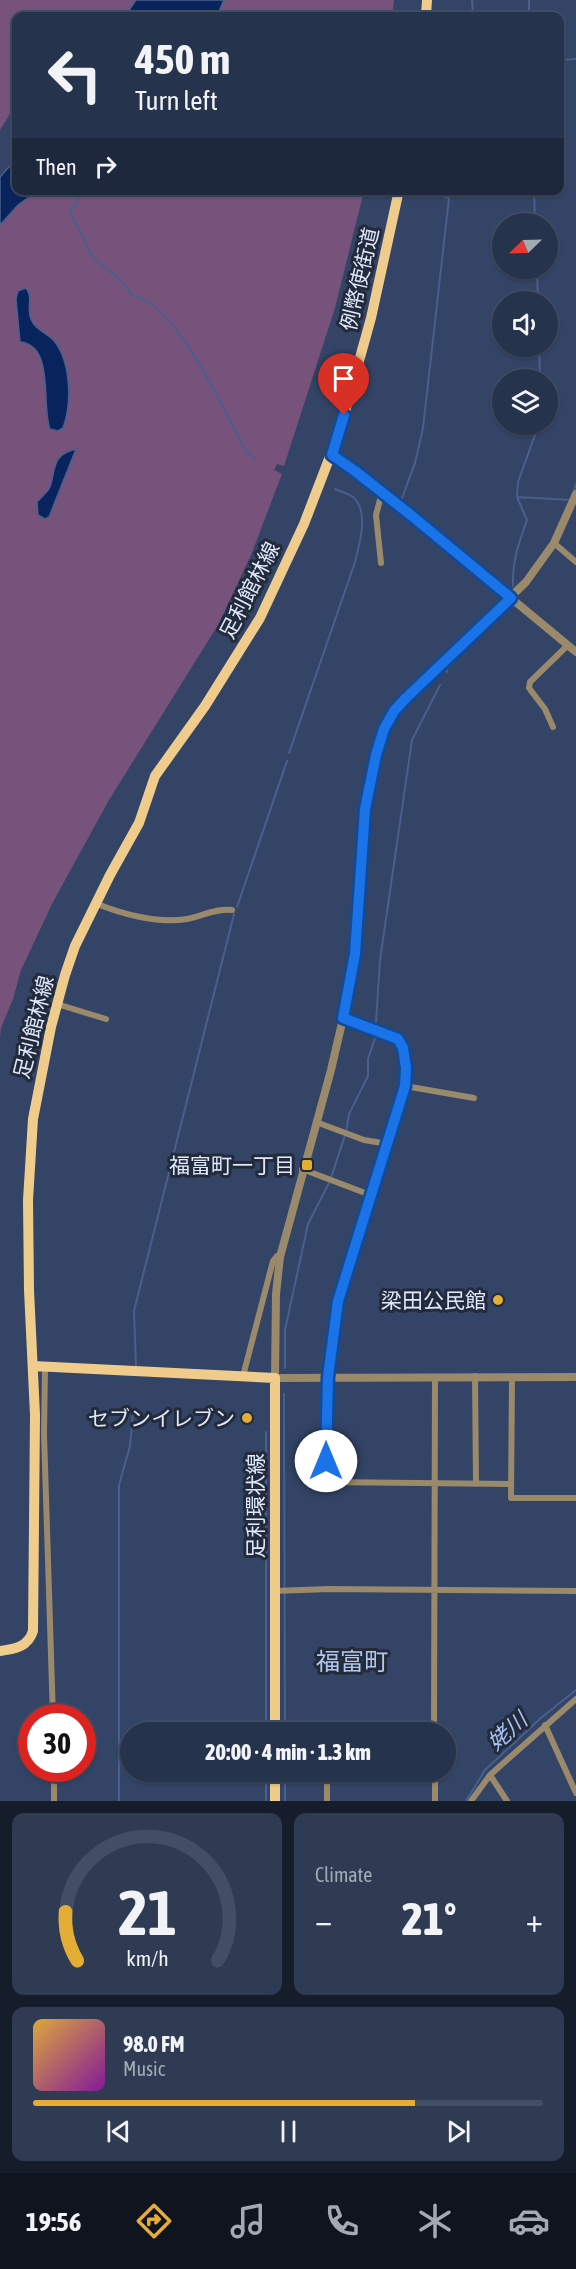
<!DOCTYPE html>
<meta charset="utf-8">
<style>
:root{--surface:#26334c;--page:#2e3b53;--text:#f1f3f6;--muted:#a4aab5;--line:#424e64;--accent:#e4ad35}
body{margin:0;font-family:"Asap Condensed","Noto Sans JP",sans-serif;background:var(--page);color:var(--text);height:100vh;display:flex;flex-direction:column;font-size:22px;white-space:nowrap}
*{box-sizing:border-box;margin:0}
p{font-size:20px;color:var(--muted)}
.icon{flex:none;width:33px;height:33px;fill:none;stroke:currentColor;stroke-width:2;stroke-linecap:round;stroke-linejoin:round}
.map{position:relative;height:1801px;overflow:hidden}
.panel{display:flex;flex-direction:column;gap:12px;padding:12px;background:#151c2a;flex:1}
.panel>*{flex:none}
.guide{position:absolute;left:12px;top:12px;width:552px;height:183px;border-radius:12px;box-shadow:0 2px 4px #0004,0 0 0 2px var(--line);background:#26334c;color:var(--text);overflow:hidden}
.needle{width:39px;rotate:247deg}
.buttons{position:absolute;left:492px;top:213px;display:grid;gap:12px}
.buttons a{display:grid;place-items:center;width:66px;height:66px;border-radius:50%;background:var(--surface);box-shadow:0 2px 4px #0004,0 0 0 2px var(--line);font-size:30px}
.speed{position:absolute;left:18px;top:1704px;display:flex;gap:12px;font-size:30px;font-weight:700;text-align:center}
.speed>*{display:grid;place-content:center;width:78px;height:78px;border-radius:50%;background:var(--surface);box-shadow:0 2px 4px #0004,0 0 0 2px var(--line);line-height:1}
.speed .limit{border:9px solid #d22;background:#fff;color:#111}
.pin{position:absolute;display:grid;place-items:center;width:51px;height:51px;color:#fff;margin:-62px -26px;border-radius:50% 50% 50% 0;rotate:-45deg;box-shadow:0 0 6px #0007}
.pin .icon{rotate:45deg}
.me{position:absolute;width:66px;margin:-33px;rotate:0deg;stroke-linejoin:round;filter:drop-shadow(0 0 4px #0008)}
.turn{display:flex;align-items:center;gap:21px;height:126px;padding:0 24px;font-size:27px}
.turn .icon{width:78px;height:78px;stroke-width:2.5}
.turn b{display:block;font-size:42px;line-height:51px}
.then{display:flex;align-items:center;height:57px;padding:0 24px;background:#0003;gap:12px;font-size:22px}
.big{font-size:45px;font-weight:800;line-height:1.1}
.panel .tile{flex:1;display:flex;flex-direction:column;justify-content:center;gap:9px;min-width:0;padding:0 21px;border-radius:12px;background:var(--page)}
.panel .dial{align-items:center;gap:0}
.dial svg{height:156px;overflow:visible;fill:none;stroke:var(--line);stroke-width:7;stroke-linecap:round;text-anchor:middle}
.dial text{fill:var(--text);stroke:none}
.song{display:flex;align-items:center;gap:18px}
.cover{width:72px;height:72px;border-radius:9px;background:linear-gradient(135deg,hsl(40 70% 55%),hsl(290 70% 35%))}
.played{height:6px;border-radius:3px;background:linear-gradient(90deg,var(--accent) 75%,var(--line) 75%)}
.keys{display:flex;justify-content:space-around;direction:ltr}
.heat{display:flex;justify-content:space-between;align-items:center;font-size:33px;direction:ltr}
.panel .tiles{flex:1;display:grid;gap:12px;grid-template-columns:1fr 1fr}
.tile:last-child{grid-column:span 2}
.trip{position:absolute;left:120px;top:1722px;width:336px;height:60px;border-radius:30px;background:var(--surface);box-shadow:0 2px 4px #0004,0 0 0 2px var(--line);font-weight:800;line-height:60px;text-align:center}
.tab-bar{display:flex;height:96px;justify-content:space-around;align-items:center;background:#0f141e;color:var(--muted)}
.tab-bar .icon{width:42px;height:42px}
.tab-bar .selected{color:var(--accent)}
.tab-bar b{font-size:27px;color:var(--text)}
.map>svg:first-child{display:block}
.green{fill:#77537c}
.water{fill:#09245d;stroke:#495f8d;stroke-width:1.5}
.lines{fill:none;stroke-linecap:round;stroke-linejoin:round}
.stream{stroke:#495f8d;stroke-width:2}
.minor{stroke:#9a896b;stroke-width:6}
.tertiary{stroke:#9a896b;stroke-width:8}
.primary{stroke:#efcc8c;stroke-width:10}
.route-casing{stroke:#114b97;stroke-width:15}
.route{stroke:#1a73e8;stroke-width:10}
.poi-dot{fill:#e4ad35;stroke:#232b3a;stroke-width:2}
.labels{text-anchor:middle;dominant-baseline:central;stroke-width:6;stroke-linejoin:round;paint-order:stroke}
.street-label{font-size:21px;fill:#dee9fe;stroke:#232b3a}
.poi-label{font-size:21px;fill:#dee9fe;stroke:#232b3a;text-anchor:end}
.water-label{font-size:22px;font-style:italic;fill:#a5c2f8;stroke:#232b3a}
.quarter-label{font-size:24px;fill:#b1c7ef;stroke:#232b3a}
</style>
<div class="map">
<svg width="576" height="1801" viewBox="0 0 576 1801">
<rect width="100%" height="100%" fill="#346"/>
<path class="green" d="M0,0H136L125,16H16V104L0,130Z
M224,0H394L392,16H217Z
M37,191H364L335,308L284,466L277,464L274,470L282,474L251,555L218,625L109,800L53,902L21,970L13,999L1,1028L0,1038V225L18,205Z"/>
<path class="water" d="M136,0H224L217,16H125Z
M16,159V190L37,191L18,205L0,225V177Z
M26,288C34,299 26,309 31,319C35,330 48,333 55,342C71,363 72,404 63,428L58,431L50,429C41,406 55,345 20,342L16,299L18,291Z
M76,449L49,517L45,519L38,515L37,502C41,497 48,492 50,487C56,469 51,455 76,449Z"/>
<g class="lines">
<path class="stream" d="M472,0L473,16
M529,0V16
M560,60L576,59
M83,190L74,207L70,209C72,221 79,228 84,238C87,246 88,253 95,259C106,270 124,279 131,295C177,302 224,412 246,451L255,459
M534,190L535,224
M537,268L538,302
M539,346L540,380
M573,493L576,484
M517,497L572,500
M402,498L415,463L423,428L449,198L427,192L428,190
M513,586C512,562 519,542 527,520L517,497L518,482L539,424
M446,667L447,672
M289,753L355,562C359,544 370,512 353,497C348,493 341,492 335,489
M237,907L287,761
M136,1366L134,1311L234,914
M285,1368V1330L308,1224L330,1181L346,1132L349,1114L368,1076V1059L375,1038L380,960L412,740L440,685
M284,1394L285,1732
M266,1732V1432
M266,1772V1801
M285,1772V1801
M119,1801V1485L130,1446L133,1412
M466,1801L485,1770L542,1717L576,1690"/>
<path class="minor" d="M554,543L576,562
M381,563L376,515L382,492
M553,727L545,709L529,688L530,682L568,645
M95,903C121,914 159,924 187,919C202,916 217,908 232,910
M57,1004L106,1019
M343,1018L398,1039L403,1048L406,1068L405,1086L366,1218L344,1278L333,1334L325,1417L326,1482L511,1484
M405,1086L474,1098
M316,1122L364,1140L388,1144
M302,1169L373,1196
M45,1367L44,1434L53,1718
M243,1376L273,1261L277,1256L280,1257
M475,1376L476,1484
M512,1377L511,1498H576
M274,1591L329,1589L576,1591
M545,1725L576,1793
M434,1732L435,1377
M54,1768V1801
M435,1772V1801
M490,1775L507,1801
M327,1801V1772
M471,1801L490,1775L576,1699"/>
<path class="tertiary" d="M332,455L355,471L412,516L576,652
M576,494L554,543L526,582L406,698L394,711L384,729L372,770L362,840L357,925L351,984L331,1070L280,1257L276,1294L275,1378L576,1377"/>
<path class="primary" d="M426,16L427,0
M33,1366L275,1378V1732
M0,1651C15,1649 28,1647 33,1631L35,1415L29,1290L28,1200L33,1119L51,1027L65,975L75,946L110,875L139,823L155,776L205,706L260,618L304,524L339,433L371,318L399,190
M275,1772V1801"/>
</g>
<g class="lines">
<g class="route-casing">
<path id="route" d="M326,1461L328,1377L338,1301L405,1086L406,1068L403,1048L398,1039L343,1018L355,954L365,809L376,755L384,729L394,711L406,698L511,598L412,516L355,471L332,455L344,415"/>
</g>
<use href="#route" class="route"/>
</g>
<g class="poi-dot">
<rect x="301" y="1159" width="12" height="12" rx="3"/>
<circle cx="498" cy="1300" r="6"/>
<circle cx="247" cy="1418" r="6"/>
</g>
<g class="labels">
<g class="street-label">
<text transform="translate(359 279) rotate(-77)">例幣使街道</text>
<text transform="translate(249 590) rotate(-63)">足利館林線</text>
<text transform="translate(33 1027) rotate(-76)">足利館林線</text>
<text transform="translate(255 1506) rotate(-90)">足利環状線</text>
</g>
<g class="poi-label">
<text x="295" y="1165">福富町一丁目</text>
<text x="486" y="1300">梁田公民館</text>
<text x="235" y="1418">セブンイレブン</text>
</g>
<g class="water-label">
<text transform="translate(507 1731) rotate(-41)">姥川</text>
</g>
<g class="quarter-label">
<text x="352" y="1661">福富町</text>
</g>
</g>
</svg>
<div class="buttons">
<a><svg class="needle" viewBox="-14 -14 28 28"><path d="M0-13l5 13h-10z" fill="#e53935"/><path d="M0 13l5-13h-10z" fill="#a4aab5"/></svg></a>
<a><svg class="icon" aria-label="sound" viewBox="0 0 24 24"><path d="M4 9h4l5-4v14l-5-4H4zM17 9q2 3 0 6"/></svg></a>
<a><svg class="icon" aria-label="layers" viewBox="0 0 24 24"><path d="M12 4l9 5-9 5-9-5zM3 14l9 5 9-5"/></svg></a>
</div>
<div class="speed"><div class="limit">30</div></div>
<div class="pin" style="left:344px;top:415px;background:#d93025"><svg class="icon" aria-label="arrive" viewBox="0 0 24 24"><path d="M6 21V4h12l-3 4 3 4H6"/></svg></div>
<svg class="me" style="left:326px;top:1461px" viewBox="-20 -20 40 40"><circle r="19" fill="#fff"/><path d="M0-13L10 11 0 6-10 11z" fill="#1a73e8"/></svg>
<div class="trip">20:00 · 4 min · 1.3 km</div>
<div class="guide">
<div class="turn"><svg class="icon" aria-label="left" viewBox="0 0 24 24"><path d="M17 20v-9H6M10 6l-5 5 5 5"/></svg><div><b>450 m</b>Turn left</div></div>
<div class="then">Then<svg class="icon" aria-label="right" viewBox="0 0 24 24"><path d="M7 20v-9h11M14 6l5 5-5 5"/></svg></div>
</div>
</div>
<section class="panel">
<div class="tiles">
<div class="tile dial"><svg viewBox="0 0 100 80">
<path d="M14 69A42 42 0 1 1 86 69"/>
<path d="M14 69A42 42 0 0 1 8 44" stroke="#e4ad35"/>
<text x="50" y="56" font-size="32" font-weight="700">21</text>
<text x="50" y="72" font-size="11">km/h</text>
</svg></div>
<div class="tile"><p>Climate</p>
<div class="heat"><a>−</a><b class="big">21°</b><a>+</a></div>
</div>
<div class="tile">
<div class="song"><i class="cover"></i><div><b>98.0 FM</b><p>Music</p></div></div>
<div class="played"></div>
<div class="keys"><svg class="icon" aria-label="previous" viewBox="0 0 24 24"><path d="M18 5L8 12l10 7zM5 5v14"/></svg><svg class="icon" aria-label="pause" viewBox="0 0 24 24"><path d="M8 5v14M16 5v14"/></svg><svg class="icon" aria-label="next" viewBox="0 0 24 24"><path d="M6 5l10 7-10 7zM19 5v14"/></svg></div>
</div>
</div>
</section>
<nav class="tab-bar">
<b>19:56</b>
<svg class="icon selected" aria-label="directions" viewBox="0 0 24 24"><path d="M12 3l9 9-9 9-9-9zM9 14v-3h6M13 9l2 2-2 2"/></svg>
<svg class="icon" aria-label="music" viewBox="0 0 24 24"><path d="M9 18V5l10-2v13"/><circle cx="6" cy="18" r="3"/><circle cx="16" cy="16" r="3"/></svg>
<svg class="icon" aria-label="phone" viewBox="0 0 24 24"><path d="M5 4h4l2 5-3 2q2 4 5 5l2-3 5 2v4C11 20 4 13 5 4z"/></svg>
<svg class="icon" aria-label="climate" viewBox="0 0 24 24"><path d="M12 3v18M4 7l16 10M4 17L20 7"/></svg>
<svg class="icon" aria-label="car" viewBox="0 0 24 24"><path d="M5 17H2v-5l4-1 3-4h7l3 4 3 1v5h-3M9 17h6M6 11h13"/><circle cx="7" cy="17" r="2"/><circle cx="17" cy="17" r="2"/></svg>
</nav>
